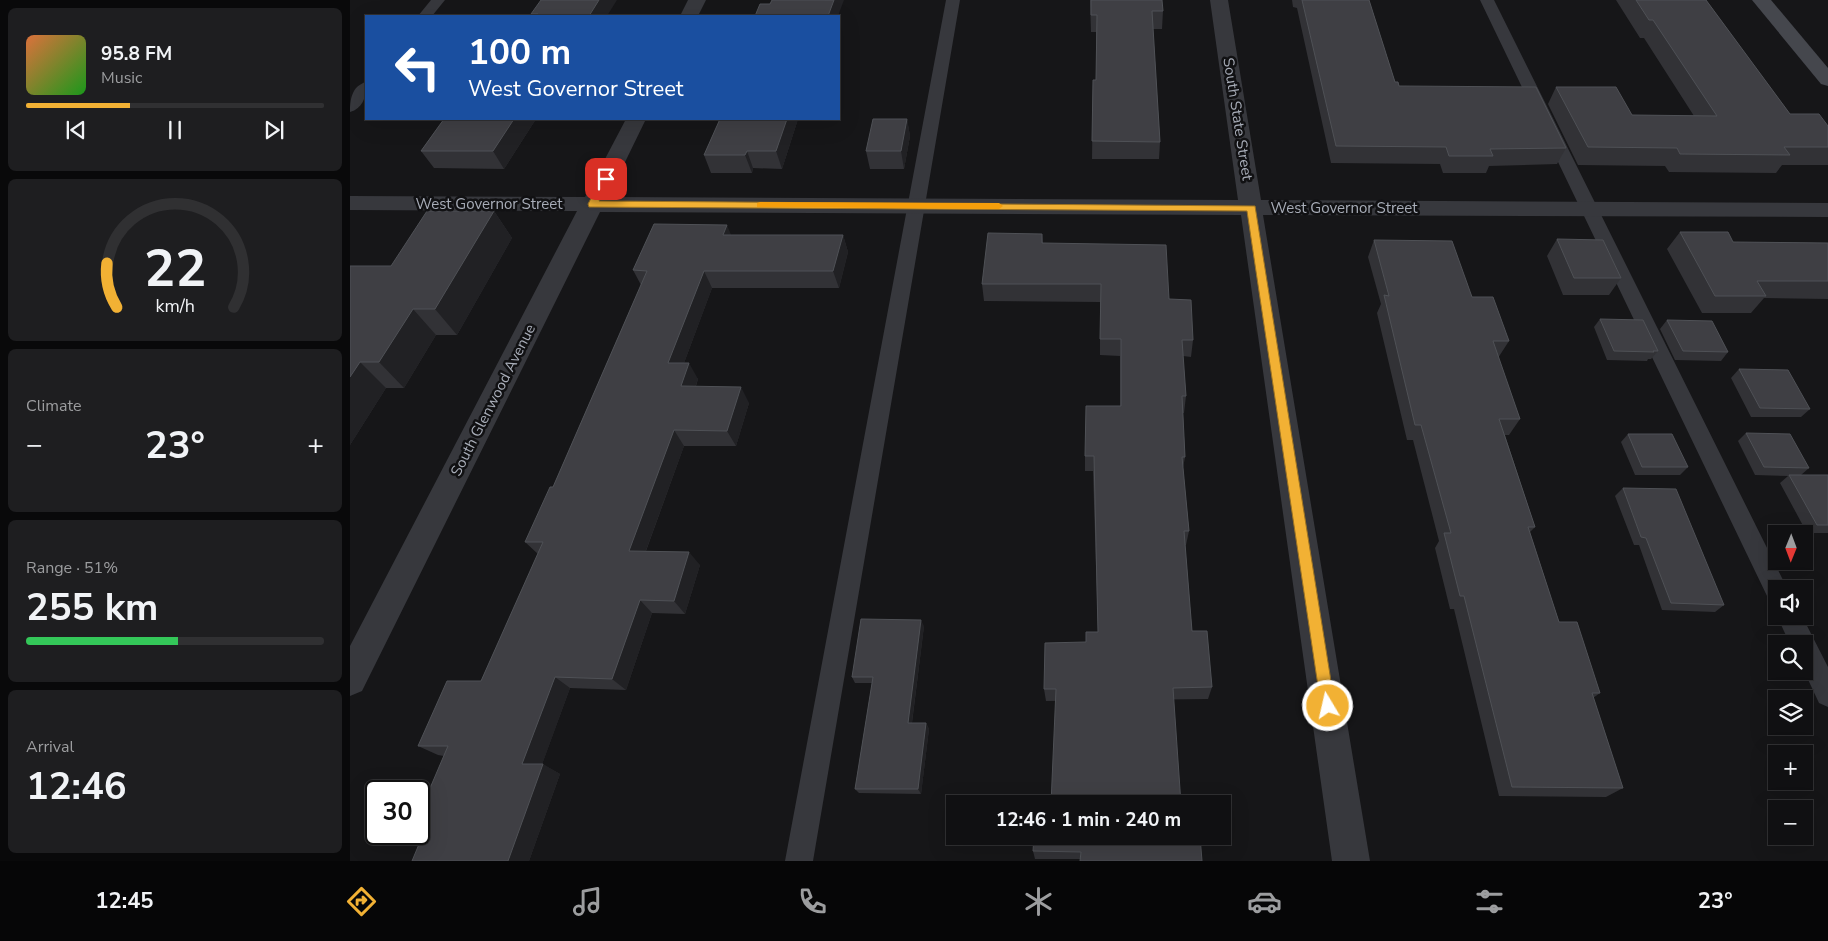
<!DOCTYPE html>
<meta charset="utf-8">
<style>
:root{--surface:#101012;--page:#1e1e20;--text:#f1f3f6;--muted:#9c9d9f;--line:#303032;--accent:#f2b134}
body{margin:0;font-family:"Nunito Sans",sans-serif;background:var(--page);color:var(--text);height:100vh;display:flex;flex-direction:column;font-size:19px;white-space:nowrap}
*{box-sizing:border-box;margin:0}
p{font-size:16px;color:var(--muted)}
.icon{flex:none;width:28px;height:28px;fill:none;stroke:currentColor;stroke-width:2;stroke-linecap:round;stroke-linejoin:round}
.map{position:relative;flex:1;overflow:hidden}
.drawer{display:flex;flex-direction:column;gap:8px;padding:8px;background:#09090a;width:350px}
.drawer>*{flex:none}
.banner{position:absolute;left:15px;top:15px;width:475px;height:105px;border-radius:0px;box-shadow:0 5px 20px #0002,0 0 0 1px var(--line);background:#1a4fa0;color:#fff;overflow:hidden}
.needle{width:32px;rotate:181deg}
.fabs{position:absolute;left:1418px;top:525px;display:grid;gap:10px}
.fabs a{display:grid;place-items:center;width:45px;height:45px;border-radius:0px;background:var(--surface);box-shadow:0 5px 20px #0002,0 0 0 1px var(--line);font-size:25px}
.speed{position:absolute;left:15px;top:780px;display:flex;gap:10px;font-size:25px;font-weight:700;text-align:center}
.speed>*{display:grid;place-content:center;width:65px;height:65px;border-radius:50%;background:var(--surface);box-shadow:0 5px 20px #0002,0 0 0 1px var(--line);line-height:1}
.speed .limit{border:2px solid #111;border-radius:8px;background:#fff;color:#111}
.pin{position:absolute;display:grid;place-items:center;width:42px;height:42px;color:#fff;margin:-21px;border-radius:10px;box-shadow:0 2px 8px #0006}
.me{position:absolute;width:55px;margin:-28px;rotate:351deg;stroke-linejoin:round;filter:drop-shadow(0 0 4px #0008)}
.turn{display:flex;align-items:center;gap:18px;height:105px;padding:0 20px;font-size:22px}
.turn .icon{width:65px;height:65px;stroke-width:2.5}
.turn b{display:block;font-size:35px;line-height:42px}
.big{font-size:38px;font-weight:700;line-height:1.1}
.drawer .card{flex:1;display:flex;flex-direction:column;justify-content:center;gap:8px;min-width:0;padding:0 18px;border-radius:8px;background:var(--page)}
.drawer .dial{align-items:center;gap:0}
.dial svg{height:130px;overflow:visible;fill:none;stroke:var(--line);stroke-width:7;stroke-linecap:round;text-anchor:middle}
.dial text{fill:var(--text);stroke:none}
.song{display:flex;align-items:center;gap:15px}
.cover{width:60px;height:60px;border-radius:8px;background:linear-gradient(135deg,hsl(20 70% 55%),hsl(120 70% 35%))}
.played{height:5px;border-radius:2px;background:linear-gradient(90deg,var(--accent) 35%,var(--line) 35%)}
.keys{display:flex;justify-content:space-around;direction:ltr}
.heat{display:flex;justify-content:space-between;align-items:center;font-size:28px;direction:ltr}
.charge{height:8px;border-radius:4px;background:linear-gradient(90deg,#34c759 51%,var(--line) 0)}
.trip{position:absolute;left:596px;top:795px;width:285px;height:50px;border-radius:0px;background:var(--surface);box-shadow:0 5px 20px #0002,0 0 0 1px var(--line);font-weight:700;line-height:50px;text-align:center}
.menu{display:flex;height:80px;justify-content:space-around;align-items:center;background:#060607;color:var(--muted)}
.menu .icon{width:35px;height:35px}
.menu .on{color:var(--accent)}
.menu b{font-size:22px;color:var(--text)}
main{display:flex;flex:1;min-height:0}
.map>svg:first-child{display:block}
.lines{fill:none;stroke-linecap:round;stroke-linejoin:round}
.service{fill:#37383d;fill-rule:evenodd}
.minor{fill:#37383d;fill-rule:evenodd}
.secondary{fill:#45474d;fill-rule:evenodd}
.wall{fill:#323236}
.shaded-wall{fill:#212124}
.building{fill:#3f3f44;stroke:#4f5156}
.route{fill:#f2b134;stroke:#9d7322}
.slow{fill:#f59e0b}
.labels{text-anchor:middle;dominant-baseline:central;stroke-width:5;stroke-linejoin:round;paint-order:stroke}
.street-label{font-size:15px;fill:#a8adb8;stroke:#111113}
</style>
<main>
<section class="drawer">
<div class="card">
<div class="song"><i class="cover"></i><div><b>95.8 FM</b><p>Music</p></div></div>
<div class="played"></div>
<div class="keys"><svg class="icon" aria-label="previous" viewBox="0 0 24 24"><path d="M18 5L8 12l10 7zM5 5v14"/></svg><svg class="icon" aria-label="pause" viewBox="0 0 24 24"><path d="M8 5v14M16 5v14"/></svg><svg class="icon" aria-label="next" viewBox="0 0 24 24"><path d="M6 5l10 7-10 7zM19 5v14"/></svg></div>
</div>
<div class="card dial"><svg viewBox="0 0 100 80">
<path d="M14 69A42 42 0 1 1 86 69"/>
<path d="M14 69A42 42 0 0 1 8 42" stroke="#f2b134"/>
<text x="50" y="56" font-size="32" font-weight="700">22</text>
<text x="50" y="72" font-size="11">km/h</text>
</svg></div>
<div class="card"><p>Climate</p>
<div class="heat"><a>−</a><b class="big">23°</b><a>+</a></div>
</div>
<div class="card"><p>Range · 51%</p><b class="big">255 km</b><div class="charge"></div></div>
<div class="card"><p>Arrival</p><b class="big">12:46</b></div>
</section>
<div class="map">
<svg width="1478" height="861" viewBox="0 0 1478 861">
<rect width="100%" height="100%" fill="#161618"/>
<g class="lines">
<path class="service" d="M81,0H95L82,16H68Z
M596,0H610L463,861H435Z
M1130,0H1144L1434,582L1437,589H1426V601L1418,598Z
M16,82C17,94 14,108 0,112C0,99 2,86 16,82Z
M1427,616H1452L1478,667V707L1469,703L1454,671V644H1440Z"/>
<path class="minor" d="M338,0H356L348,16H330Z
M860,0H878L911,200L1478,203V217L913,215L1020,861H982L891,215L250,212L12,691L0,696V646L227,211L0,210V196L235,197L276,119H296L258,197L888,200Z"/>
<path class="secondary" d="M1402,0H1421L1478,68V86L1471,84Z"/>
</g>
<path class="wall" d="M740,0L813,11L812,29H803L810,142L809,159H742L743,80H746V32H741Z
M942,0H1019L1045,82L1049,86L1216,148L1207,164L1139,166L1136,173H1093L1090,164L981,163L947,8L943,7Z
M1266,0H1356L1440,114L1478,126V165H1432L1426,173L1319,172L1315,166L1228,165L1198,104L1206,87L1282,115L1344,116L1294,38H1290Z
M181,14L257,16H182Z
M94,119H186L154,169L84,168L71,151Z
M370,119H448L432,169L403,168L402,173H361L354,155Z
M557,119L560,136L554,169H520L516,151Z
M144,211L162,238L107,335H86L54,388H36L0,445V266H41Z
M1330,232L1383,242L1478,243V299L1414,298L1401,313H1352L1317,249Z
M692,234L693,243L819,299L843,340L841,357L833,356L836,396L834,413H833L835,457L833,468L839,531L836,545H835L842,631L862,687L858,699L696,701L694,689L736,642L748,632L743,471H735V456L770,406V356L750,355V302L634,301L632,284Z
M381,235H493L498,252L489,288H362L334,363L348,379L346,386L399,403L386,446H334L296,551L350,565L335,614L302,613L276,690L220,688L192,764L210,774L179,861H62L71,841L59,836L94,756L88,755L68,746L131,681L188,554L175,542L203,487L291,285L283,270Z
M1207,239L1271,278L1259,295H1213L1197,256Z
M1024,240L1122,297L1159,341L1148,358L1170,419L1159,435H1155L1185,527L1180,532L1209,622L1250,693L1243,698L1273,788L1256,797L1149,796L1104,609H1100L1085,548L1089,541L1063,440H1057L1027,313L1031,304L1018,257Z
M1250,319L1308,351L1301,359H1298L1297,361L1257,360L1244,327Z
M1317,320L1378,352L1371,361L1325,360L1310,329Z
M1389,369L1460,409L1451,417H1401L1381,378Z
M1396,433L1459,468L1451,475H1478V533H1457L1430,483L1438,476L1405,475L1388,441Z
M1278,434L1338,467L1330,475H1285L1271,442Z
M1273,488L1374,605L1365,612L1312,610L1289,545H1284L1265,496Z
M574,626L562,723H576L579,729L571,794L509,793L505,789L522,683H505L502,677Z
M850,836L731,859H685L683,851Z"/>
<path class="shaded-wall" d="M249,0H267L257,16H239Z
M484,0H494L488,16H478Z
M164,119H186L154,169L143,151Z
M437,119H448L432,169L426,151Z
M557,119L560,136L554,169L551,151Z
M397,151L403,168L402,173L395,155Z
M144,211L162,238L107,335L85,309Z
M377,225L384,242L373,235Z
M493,235L498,252L489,288L483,271Z
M354,271L362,288L328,379L318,363Z
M63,309L86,335L54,388L29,362Z
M10,362L36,388L0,445V377Z
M339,363L348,379L340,402L331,386Z
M391,387L399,403L386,446L377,431Z
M324,430L334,446L291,564L279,551Z
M339,552L350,565L335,614L324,601Z
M290,600L302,613L276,690L262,679Z
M571,620L574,626L561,729L558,723Z
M205,677L220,688L189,773L172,764Z
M576,723L579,729L571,794L568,789Z
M193,764L210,774L179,861H158Z"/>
<path class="building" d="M191,0H249L239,16H186L188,14H181Z
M422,0H484L478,16H405L410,4H420Z
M741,0H812L813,11H802L810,142L742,141L743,80H746L747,15H741Z
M952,0H1019L1045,82H1048L1049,86L1186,87L1216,148L1140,149L1143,156H1099L1096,147L986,146Z
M1286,0H1356L1440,114H1469L1478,126V147H1434L1440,155L1330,154L1327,148L1238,147L1206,87H1266L1282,115L1367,116L1303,20H1299Z
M94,119H164L143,151H71Z
M370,119H437L426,151H397L395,155H354Z
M523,119H557L551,151H516Z
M77,211H144L85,309H63L29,362H10L0,377V266H41Z
M304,224L377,225L373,235H493L483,271H354L318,363H339L331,386L391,387L377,431L324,430L279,551L339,552L324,601L290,600L262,679L205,677L172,764H193L158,861H62L72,837L59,836L60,834H69V814L98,746H68L97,681H131L193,542H175L200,487H203L297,271L283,270Z
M1330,232H1378L1383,242L1478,243V281H1407L1416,296H1365Z
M638,233L692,234V243L816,245L819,299L841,300L843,340H832L836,396H832L835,457H832L839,531H834L842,631H857L862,687L823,688L831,804H701L706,689H694L695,643L736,642V632H748L744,456H735L736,406H771V339H750L751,284H632Z
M1207,239L1253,240L1271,278H1224Z
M1024,240L1102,241L1122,297H1143L1159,341H1143L1170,419H1149L1185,527H1178L1209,622H1227L1250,693H1242L1273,788L1162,787L1114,596H1110L1094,533H1101L1071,425H1065L1034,295L1039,296Z
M1250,319L1293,320L1308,351H1303L1304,352L1264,351Z
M1317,320L1362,321L1378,352L1333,351Z
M1389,369L1438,370L1460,409L1410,408Z
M1396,433L1440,434L1459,468L1414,467Z
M1278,434H1322L1338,467H1292Z
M1439,475H1478V525H1467Z
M1273,488L1326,489L1374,605L1321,603L1296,538L1291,537Z
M511,619L571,620L558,723H576L568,789H505L523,677H502Z
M684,836H850L852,861H730L731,852L683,851Z"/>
<path class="route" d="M256,176L260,179L249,201L905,206L985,706L983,711L978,713L973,711L971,706L897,211L239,207L238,204L251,179Z"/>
<path class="slow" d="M410,202L649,203L653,206L649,209L407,207V203Z"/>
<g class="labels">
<g class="street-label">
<text transform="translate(888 119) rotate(81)">South State Street</text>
<text x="139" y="204">West Governor Street</text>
<text x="994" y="208">West Governor Street</text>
<text transform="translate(143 400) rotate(-63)">South Glenwood Avenue</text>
</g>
</g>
</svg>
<div class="fabs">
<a><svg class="needle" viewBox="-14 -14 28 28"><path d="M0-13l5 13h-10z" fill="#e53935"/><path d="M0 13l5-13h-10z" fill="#9c9d9f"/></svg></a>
<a><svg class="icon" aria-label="sound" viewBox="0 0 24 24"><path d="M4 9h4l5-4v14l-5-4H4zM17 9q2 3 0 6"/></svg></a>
<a><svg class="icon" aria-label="search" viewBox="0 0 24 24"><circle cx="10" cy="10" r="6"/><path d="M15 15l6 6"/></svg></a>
<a><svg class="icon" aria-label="layers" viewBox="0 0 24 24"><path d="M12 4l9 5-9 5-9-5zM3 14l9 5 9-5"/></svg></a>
<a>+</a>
<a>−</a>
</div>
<div class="speed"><div class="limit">30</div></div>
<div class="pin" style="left:256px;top:179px;background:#d93025"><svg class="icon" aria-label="arrive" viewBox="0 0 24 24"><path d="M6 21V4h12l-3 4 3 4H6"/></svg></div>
<svg class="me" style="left:978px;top:706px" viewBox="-20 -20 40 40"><circle r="17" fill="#f2b134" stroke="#fff" stroke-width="3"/><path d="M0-11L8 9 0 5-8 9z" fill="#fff"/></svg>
<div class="trip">12:46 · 1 min · 240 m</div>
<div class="banner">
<div class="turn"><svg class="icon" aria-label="left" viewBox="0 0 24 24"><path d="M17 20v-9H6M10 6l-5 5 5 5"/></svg><div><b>100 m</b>West Governor Street</div></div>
</div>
</div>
</main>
<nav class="menu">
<b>12:45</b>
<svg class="icon on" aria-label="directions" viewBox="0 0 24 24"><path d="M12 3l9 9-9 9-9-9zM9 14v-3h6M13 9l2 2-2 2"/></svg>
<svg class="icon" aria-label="music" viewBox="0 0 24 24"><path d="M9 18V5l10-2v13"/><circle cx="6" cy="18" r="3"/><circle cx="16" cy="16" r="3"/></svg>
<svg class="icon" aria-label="phone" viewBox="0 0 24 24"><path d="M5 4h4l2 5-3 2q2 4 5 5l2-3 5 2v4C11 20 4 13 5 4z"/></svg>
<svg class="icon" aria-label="climate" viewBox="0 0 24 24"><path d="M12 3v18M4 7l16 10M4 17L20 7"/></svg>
<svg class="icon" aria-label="car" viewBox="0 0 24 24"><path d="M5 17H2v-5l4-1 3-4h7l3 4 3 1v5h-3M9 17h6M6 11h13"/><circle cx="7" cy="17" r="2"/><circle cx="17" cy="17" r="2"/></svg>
<svg class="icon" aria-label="filters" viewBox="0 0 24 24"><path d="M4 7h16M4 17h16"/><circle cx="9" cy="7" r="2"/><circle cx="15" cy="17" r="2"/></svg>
<b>23°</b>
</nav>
